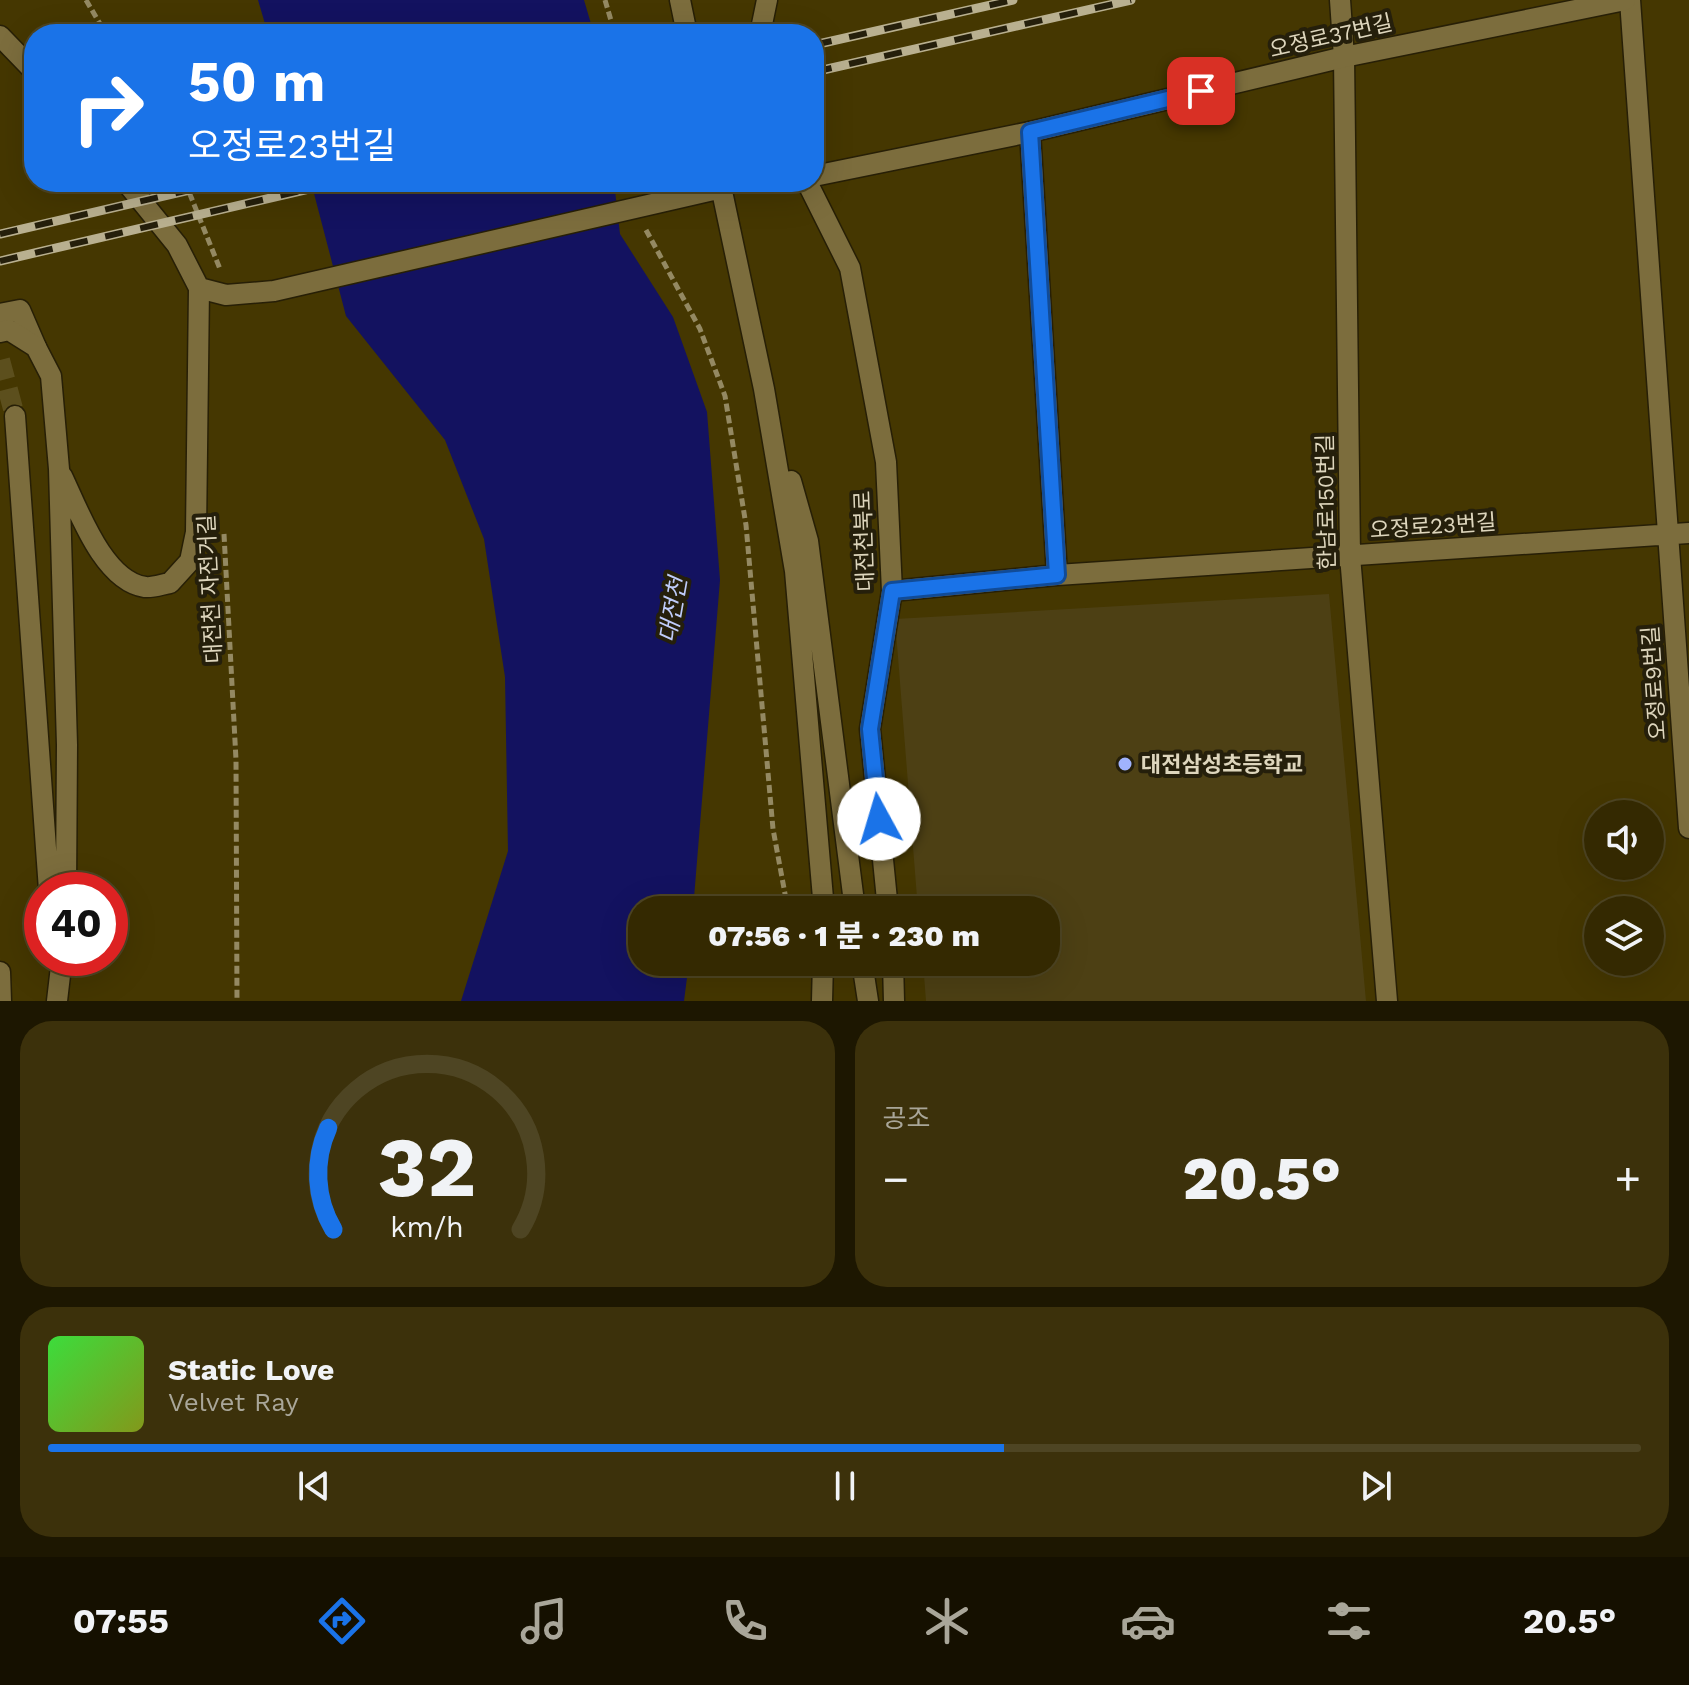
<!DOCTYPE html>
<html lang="ko">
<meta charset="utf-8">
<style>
:root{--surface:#342901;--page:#3c310b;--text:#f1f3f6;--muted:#a9a699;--line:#4e4523;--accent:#1a73e8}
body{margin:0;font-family:"Work Sans","Noto Sans KR",sans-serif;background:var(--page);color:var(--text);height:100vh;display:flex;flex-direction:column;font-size:30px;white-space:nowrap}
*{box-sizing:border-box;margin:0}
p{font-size:26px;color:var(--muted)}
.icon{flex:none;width:44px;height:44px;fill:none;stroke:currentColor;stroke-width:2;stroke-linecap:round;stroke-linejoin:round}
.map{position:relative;height:1001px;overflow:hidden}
.side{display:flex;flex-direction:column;gap:20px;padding:20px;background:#1d1701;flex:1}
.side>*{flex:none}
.hud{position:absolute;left:24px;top:24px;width:800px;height:168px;border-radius:32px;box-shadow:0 8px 32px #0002,0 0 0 2px var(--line);background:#1a73e8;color:#fff;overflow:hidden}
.controls{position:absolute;left:1584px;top:800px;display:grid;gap:16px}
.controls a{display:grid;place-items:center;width:80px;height:80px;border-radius:50%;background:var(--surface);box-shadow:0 8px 32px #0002,0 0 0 2px var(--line);font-size:40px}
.speed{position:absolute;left:24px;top:872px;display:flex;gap:16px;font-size:40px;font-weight:700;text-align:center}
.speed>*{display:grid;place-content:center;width:104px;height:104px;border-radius:50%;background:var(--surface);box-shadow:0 8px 32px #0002,0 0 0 2px var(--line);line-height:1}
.speed .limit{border:12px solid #d22;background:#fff;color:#111}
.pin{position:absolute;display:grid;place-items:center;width:68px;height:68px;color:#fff;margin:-34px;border-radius:16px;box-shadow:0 4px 12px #0006}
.me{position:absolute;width:88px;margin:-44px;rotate:354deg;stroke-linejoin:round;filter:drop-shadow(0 0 6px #0008)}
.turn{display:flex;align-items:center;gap:28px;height:168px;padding:0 32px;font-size:36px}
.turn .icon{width:104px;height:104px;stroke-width:2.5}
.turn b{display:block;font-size:56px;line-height:68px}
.big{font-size:60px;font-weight:800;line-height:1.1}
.side .card{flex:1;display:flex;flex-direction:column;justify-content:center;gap:12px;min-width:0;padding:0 28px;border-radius:32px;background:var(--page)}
.side .dial{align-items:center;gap:0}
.dial svg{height:208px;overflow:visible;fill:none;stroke:var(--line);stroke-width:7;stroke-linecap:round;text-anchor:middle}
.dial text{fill:var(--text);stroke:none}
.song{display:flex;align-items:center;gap:24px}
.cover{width:96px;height:96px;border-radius:12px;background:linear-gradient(135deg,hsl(120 70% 55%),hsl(70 70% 35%))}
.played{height:8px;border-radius:4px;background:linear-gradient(90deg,var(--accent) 60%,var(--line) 60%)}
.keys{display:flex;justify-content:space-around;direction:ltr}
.heat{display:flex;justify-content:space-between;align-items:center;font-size:44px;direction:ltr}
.side .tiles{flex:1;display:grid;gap:20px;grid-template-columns:1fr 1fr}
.card:last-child{grid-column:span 2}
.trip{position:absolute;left:628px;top:896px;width:432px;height:80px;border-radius:32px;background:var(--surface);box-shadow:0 8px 32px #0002,0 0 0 2px var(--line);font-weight:800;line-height:80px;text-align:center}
.dock{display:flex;height:128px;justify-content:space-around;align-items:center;background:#151000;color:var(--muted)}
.dock .icon{width:56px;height:56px}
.dock .selected{color:var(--accent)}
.dock b{font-size:36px;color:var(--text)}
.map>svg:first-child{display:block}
.built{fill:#4d4014}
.water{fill:#131260}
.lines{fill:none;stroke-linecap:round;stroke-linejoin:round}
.secondary-tunnel{stroke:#5c4f1d;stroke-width:20;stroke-dasharray:20 10;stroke-linecap:butt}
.street-casing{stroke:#271f06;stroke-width:23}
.secondary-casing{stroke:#271f06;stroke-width:23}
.path{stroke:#948962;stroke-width:5;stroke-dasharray:8 4;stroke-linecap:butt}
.street{stroke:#7c6d3d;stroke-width:20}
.secondary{stroke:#7c6d3d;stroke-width:20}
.rail-casing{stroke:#b9b090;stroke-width:9}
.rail{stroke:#251f0b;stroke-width:6;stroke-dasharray:18;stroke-linecap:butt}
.route-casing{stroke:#114b97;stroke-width:20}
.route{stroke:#1a73e8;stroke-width:14}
.poi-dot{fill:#a0b3fd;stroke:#251f0b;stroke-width:3}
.labels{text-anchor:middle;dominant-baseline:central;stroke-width:8;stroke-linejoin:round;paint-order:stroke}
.street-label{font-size:22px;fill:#ded6bd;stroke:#251f0b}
.poi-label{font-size:22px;font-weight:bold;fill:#ded6bd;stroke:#251f0b;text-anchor:start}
.water-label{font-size:24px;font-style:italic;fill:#bfccfa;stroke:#251f0b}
</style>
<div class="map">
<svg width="1689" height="1001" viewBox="0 0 1689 1001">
<rect width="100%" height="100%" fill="#453701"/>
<path class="built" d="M1329,594L1366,1001H926L923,962H1046V910H918L895,619Z"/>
<path class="water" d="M258,0H584L594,34H268Z
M311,182H614L620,234L673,317L707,412L720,580L693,910H642V962H689L684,1001H461L508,851L505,677L484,539L445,440L346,316Z"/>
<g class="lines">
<path class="secondary-tunnel" d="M0,360L15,416"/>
<g class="street-casing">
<path id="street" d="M1340,0L1344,57L1350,556L1387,1001
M1630,0L1689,828
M1030,132L1057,575
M0,314L20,310L36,347
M892,591L1057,575L1689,533"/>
</g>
<g class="secondary-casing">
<path id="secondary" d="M680,0L687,34
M760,34L767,0
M0,36L34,71
M814,176L1030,132L1344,57L1625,0
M126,182L177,245L199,288L226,295L274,291L722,188
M720,182L764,389L795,571L824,910
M807,182L850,268L886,462L892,591L870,729L888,910
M0,332L9,330L36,347L51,376L59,469L67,745L66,890
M15,416L49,890
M62,476C78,509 103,581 145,587C153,588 163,584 170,583L190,561L196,532L199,288
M791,481L808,541L855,910
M862,962L868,1001
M893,962L894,1001
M0,972L1,1001
M57,1001L62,958
M822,1001L823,962"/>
</g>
<path class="path" d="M86,0L106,34
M605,0L615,34
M185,182L220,269
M646,230L700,329L725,396L746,525L773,829L788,910
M224,534L236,760L237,1001"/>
<use href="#street" class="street"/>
<use href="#secondary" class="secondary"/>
<g class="rail-casing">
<path id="rail" d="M814,45L1013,0
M814,72L1131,0
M0,234L224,182
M0,261L339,182"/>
</g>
<use href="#rail" class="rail"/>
</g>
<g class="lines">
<g class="route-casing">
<path id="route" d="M879,819L870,729L892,591L1057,575L1030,132L1201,91"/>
</g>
<use href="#route" class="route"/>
</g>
<circle class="poi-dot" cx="1125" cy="764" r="8"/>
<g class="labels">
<g class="street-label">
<text transform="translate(1331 36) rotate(-13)">오정로37번길</text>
<text transform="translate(1326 502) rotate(-91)">한남로150번길</text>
<text transform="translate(1433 526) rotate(-4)">오정로23번길</text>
<text transform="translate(864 541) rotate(-92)">대전천북로</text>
<text transform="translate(210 589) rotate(-93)">대전천 자전거길</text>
<text transform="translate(1654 683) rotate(-94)">오정로9번길</text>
</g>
<g class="poi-label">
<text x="1141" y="764">대전삼성초등학교</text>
</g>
<g class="water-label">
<text transform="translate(673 610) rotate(-80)">대전천</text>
</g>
</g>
</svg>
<div class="controls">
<a><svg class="icon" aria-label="sound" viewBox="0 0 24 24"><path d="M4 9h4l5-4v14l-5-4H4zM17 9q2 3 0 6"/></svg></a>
<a><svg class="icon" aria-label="layers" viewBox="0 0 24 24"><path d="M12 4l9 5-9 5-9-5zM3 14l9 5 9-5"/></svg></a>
</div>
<div class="speed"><div class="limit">40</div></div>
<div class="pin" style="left:1201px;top:91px;background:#d93025"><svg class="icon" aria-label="arrive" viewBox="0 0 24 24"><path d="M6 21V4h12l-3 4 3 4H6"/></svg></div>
<svg class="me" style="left:879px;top:819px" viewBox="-20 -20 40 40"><circle r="19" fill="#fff"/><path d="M0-13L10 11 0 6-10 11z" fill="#1a73e8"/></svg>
<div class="trip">07:56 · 1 분 · 230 m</div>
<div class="hud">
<div class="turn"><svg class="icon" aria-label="right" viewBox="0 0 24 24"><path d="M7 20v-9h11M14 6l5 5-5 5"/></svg><div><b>50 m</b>오정로23번길</div></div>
</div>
</div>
<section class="side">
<div class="tiles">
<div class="card dial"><svg viewBox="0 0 100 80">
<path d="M14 69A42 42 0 1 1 86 69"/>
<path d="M14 69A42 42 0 0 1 12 30" stroke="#1a73e8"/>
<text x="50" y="56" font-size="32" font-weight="700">32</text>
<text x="50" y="72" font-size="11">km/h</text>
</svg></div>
<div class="card"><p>공조</p>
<div class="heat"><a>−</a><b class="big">20.5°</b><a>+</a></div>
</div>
<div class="card">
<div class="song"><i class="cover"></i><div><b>Static Love</b><p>Velvet Ray</p></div></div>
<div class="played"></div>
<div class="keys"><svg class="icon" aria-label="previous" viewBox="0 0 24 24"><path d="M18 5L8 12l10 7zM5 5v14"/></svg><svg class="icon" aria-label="pause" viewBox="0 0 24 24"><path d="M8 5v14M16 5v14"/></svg><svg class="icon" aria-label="next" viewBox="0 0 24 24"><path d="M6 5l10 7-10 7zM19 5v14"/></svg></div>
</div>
</div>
</section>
<nav class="dock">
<b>07:55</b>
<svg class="icon selected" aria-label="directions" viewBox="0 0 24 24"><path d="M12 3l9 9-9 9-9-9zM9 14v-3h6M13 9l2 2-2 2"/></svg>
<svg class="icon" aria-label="music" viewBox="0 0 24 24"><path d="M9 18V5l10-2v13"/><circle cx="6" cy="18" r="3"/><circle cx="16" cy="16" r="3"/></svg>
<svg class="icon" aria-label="phone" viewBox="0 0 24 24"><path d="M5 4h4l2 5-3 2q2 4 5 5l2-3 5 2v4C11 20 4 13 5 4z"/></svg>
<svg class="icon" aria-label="climate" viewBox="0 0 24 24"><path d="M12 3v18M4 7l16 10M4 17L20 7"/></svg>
<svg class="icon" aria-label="car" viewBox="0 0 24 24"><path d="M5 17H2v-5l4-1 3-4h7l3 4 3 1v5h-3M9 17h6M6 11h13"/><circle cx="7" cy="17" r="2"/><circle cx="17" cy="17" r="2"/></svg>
<svg class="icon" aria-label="filters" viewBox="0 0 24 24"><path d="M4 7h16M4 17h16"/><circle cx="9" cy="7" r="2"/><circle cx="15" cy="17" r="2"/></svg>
<b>20.5°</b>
</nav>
